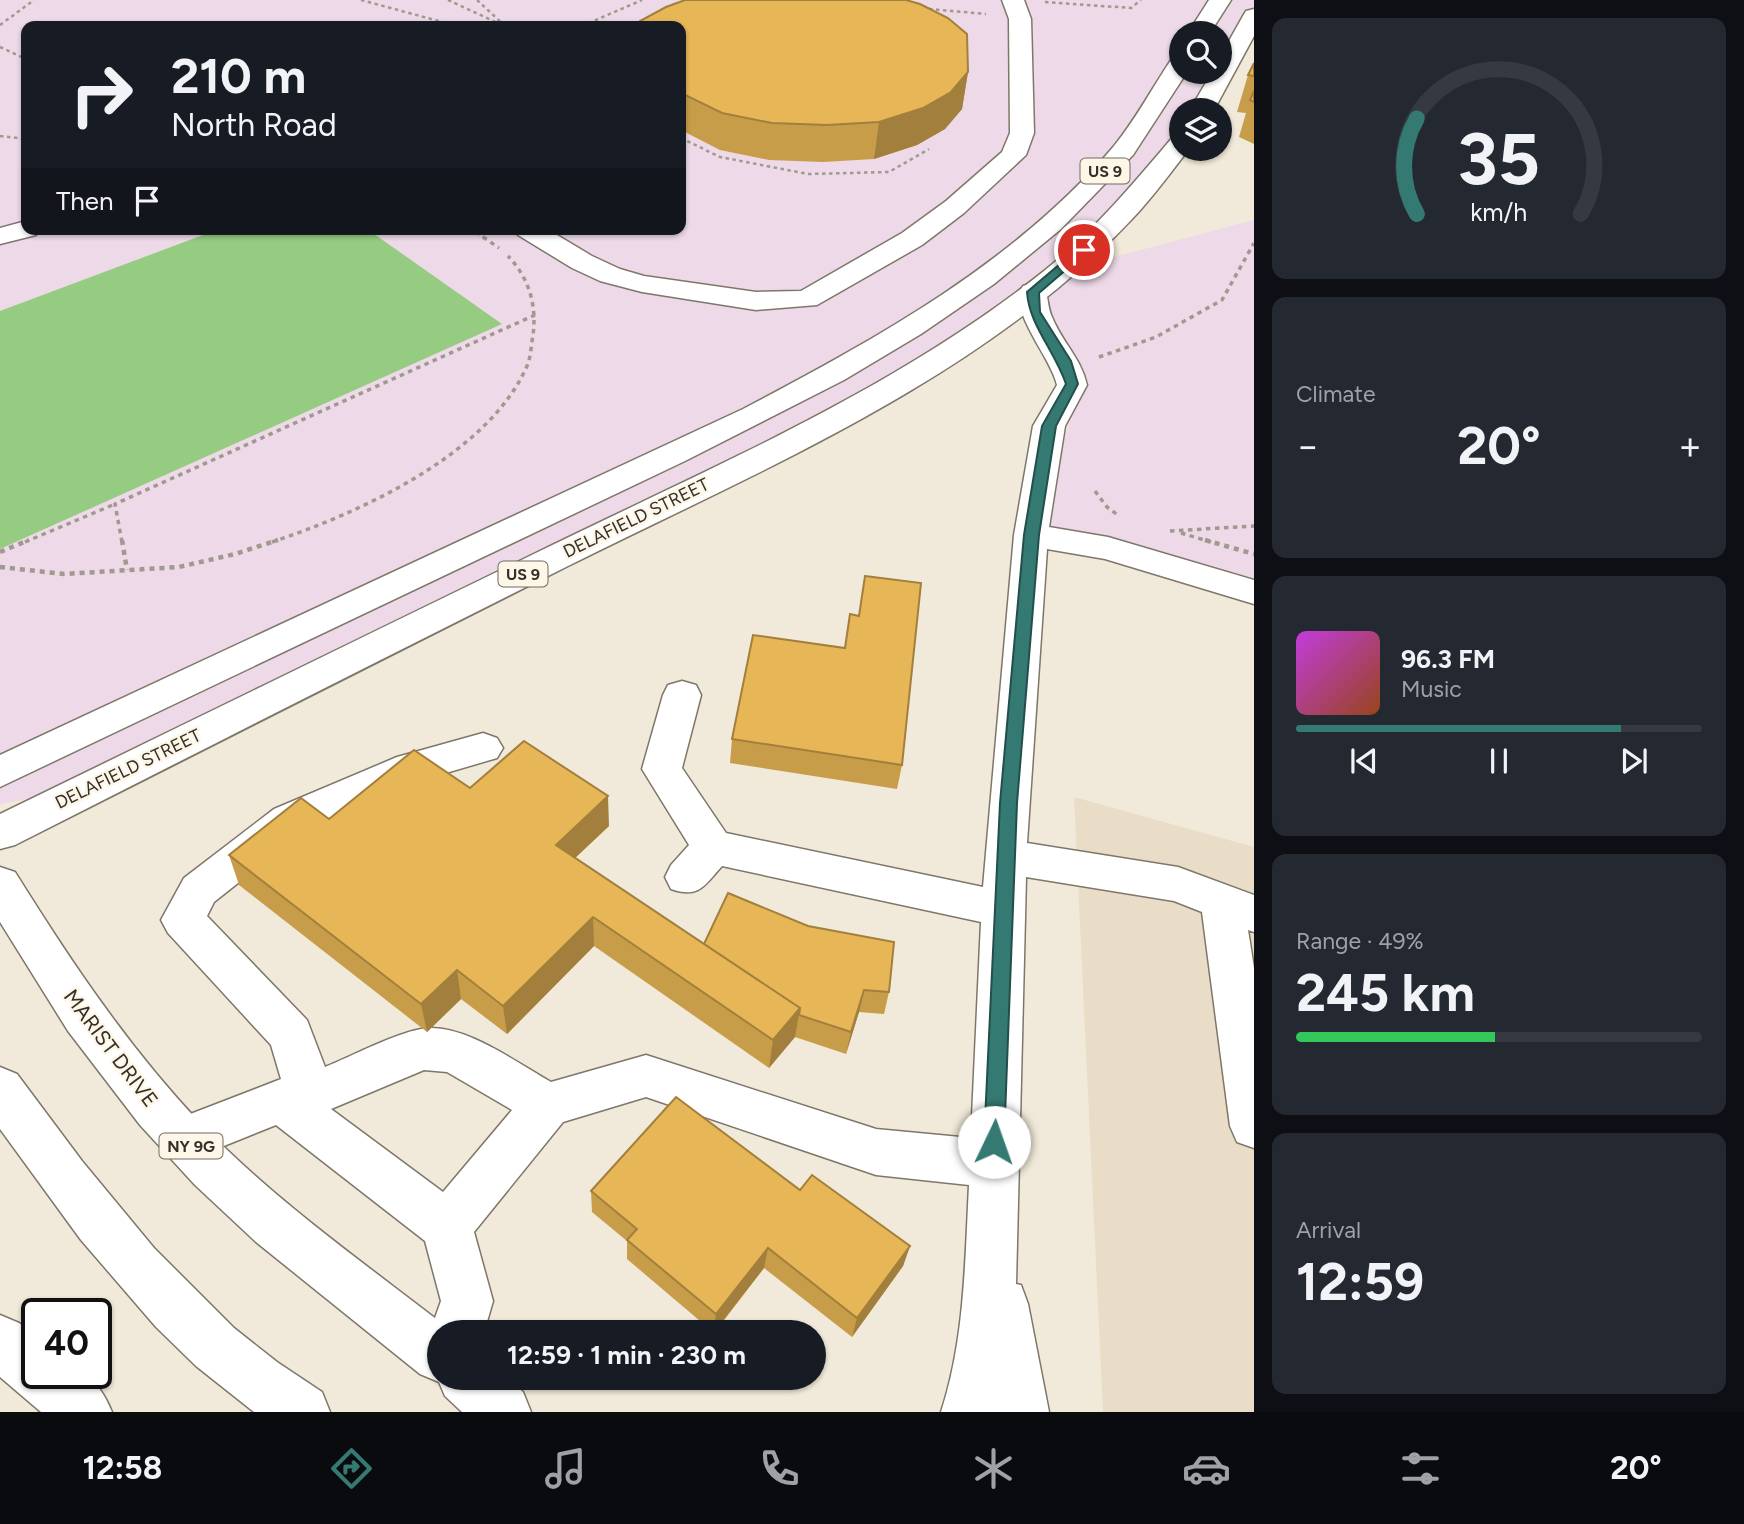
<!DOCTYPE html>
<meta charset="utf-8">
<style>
:root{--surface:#171b24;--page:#242831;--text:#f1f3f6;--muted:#9ea1a6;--line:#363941;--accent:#347a72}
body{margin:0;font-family:Figtree,sans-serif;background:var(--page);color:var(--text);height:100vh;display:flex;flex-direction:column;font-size:26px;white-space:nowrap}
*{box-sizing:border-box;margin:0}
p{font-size:23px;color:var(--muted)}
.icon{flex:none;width:38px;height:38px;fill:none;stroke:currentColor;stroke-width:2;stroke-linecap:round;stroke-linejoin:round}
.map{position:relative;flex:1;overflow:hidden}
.panel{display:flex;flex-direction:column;gap:18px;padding:18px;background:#0d0f14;width:490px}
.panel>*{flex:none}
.guide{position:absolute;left:21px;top:21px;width:665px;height:214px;border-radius:14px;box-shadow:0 2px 5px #0004;background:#171b24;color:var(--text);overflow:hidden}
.fabs{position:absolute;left:1169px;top:21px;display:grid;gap:14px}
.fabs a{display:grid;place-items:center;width:63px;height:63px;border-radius:50%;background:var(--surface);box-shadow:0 2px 5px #0004;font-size:35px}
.speed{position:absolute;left:21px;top:1298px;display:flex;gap:14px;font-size:35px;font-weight:700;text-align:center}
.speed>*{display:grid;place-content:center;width:91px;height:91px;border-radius:50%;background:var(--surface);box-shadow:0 2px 5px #0004;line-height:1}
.speed .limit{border:4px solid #111;border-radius:10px;background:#fff;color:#111}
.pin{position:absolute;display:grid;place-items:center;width:60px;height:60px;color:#fff;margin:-30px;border:4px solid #fff;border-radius:50%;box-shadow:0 2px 7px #0007}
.me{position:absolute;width:77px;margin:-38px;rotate:3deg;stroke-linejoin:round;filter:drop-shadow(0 0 5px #0008)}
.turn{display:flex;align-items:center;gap:24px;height:147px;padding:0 35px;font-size:32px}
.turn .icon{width:91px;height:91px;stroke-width:2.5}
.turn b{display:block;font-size:49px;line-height:60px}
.then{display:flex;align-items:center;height:66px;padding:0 35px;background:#0003;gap:14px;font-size:26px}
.big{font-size:52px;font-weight:700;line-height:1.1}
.panel .widget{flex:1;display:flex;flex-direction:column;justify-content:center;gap:10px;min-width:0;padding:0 24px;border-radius:14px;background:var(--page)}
.panel .dial{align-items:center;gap:0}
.dial svg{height:182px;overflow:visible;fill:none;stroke:var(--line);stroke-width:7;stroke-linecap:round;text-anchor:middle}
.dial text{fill:var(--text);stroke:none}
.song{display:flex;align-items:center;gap:21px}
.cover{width:84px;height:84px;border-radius:10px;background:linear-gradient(135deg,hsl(290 70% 55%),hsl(20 70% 35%))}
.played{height:7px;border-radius:4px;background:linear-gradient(90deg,var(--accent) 80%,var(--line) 80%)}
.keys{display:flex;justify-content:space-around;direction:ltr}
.heat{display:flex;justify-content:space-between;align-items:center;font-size:38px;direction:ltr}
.charge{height:10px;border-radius:5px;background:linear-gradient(90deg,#34c759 49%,var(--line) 0)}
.trip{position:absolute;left:427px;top:1320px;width:399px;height:70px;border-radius:35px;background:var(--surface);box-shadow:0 2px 5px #0004;font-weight:700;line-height:70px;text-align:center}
.tabs{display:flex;height:112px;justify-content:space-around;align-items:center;background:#090b0e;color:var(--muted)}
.tabs .icon{width:49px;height:49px}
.tabs .current{color:var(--accent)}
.tabs b{font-size:32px;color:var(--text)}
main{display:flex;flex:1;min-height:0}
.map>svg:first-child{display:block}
.built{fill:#eaddc7}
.education{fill:#edd9e7;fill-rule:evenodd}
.green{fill:#96cc81}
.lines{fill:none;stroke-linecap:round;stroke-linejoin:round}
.minor-casing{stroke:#7e7769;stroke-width:3}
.major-casing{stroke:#7e7769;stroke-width:3}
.highway-casing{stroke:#7e7769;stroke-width:3}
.path-far2{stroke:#9f998e;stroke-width:2.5;stroke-dasharray:3.5 3.5;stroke-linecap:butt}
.path-far1{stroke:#9f998e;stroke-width:3.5;stroke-dasharray:4.5 4.5;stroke-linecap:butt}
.path{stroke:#9f998e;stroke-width:4.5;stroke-dasharray:5 5;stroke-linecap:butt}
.minor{fill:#fff;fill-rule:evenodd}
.major{fill:#fff;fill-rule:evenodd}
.highway{fill:#fff;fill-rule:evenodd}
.wall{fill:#c79d4a}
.shaded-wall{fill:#a27f3c}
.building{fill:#e7b656;stroke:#a27f3c;stroke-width:2}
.route{fill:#347a72;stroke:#224f4a;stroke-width:2}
.labels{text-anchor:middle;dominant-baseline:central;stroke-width:5;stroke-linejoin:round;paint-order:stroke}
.shield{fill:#fef6e7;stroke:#706b63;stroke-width:2}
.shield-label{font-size:16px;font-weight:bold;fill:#33302a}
.street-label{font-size:18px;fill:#33302a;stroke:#fef6e7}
.near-street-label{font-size:21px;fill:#33302a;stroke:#fef6e7}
</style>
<main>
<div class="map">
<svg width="1254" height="1412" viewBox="0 0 1254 1412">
<rect width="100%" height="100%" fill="#f1e9d9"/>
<path class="built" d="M1074,797L1254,847V1412H1103Z"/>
<path class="education" d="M0,0H1254V18L1203,110H1181V142L1148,186L1079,251L1088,264L1254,220V596L1107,557L1025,543L1052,478L1070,421L1076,374L1036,290L978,334L104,785L0,804ZM26,26H681V229H26ZM1181,33H1220V72H1181Z"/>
<path class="green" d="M219,229H367L502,324L0,549V311Z"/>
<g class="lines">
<g class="minor-casing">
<path id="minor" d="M1002,0H1024L1031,19L1034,133L1026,155L964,213L922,245L817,305L756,310L642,292L600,281L572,268L518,235L515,229H547L592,256L620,269L644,276L756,292L801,291L902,233L946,201L1002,152L1010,133L1009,19Z
M26,221V229H39L36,235L0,244V228Z
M1033,283L1043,286C1049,295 1047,307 1052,317C1062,342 1081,358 1087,385L1065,426L1049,527L1108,537L1254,580V604L1105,559L1047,549L1027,843L1178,867L1254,895V932L1248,930L1254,968V1148L1237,1142L1230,1126L1202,912L1174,901L1026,877L1016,1284L1021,1285L1028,1304L1049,1412H941C965,1339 965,1261 969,1185L876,1175L646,1097L563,1122L474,1232L493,1301L484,1332H439V1351L430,1332L441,1301L425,1241L276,1125L184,1162L167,1155L160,1139L167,1123L281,1079L271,1045L168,933L161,920L184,878L274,809L397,757L483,733L497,738L503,748L497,758L422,780L304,831L214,902L207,916L307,1020L325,1067C352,1056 394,1034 421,1029C461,1021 517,1063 551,1082L646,1055L876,1129L971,1138L981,922L722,866C705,885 699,899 671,889L665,877L671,865L689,845L642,769L663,695L668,685L682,681L696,685L701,695L682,768L726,833L983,887L1014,535L1033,426L1057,385C1051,357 1007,310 1023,286ZM424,1070L447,1072L512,1110L443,1192L331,1109Z
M0,1315L19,1323L37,1337V1374C78,1374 94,1368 112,1412H41L0,1377Z"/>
</g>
<g class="major-casing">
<path id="major" d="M0,867L15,872C70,960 128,1047 200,1123C276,1202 367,1265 453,1332H439V1377H506L523,1392L531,1412H462L445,1396L439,1382L420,1374L256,1242L195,1185L140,1125L68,1031L0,922Z
M0,1067L17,1074L82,1161L154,1248L234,1328L277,1362L322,1392L330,1412H254L196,1366L156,1327L81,1240L0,1129Z"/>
</g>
<g class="highway-casing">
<path id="highway" d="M1209,0H1231L1210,33H1188Z
M1254,9V36L1214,110H1190L1212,72H1220V57L1243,16L1246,11Z
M1181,55V72H1187L1133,155L1061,229L994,284L921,334L844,380L685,461L0,787V755L743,409C876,339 1015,263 1114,146C1137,118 1153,86 1173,57Z
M1181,136V149H1189C1171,172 1153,197 1133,218C983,378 763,469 570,565C385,657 200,751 15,845L0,849V814C181,726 361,638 542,550C714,466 893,391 1044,271C1093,232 1132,185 1172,138Z"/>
</g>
<path class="path-far2" d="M361,0L457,26
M448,0L502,25
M477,0L505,26
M1045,2L1131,8L1141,0
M929,9L986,14
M0,25L34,0
M582,26L642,0
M0,47L26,59
M0,136L26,139
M681,138L720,157L808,174L889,172L929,149
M471,229L486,239"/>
<path class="path-far1" d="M483,237L499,248
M1099,357L1156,337L1222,300L1254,243
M1095,491L1107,507L1119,516
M1170,531L1254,526
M1181,533L1211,542
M25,542L115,504
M122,542L115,504L535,315
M272,542C359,513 488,455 527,366C531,357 531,345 533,335C537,305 529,278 508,256"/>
<path class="path" d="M122,540L127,570
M1205,540L1254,554
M0,552L29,540
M0,567L64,574L179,567L235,554L278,540"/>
<use href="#minor" class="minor"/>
<use href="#major" class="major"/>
<use href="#highway" class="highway"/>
</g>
<path class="wall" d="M681,26L968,72L962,109L945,129L917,145L874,159L823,162L769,160L720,150L681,130Z
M1254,63V144L1239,137L1246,113L1237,112L1248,75Z
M845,648L902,765L897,789L730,763L732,739Z
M470,788L609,826L575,858L704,944L889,992L884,1014L859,1012L846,1054L795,1037L769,1068L594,946L507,1034L461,999L427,1032L239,885L229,855L329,819Z
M800,1190L910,1246L903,1266L852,1337L764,1268L715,1332H713L627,1259V1241L592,1212L591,1191Z"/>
<path class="shaded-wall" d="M968,72L962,109L945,129L917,145L874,159L879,122Z
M608,796L609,826L557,875L556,845Z
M593,917L594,946L507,1034L503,1006Z
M457,970L461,999L427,1032L421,1004Z
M864,990L859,1012L846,1054L851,1032Z
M800,1008L795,1037L769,1068L773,1040Z
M910,1246L903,1266L852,1337L857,1318Z
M768,1248L764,1268L714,1332L716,1314Z"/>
<path class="building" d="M685,0H906L920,4L948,18L967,34L968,72L951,92L923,108L879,122L827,125L772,123L722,113L681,93V26H637L640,21L666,7Z
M1254,63V76L1248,75Z
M1254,91V102L1250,100Z
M865,576L921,583L902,765L732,739L753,635L845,648L850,614L859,616Z
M524,741L608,796L556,845L800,1008L773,1040L593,917L503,1006L457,970L421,1004L229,855L301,798L329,819L414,750L470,788Z
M728,893L808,926L894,942L889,992L864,990L851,1032L799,1015L800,1008L704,944Z
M676,1097L800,1190L812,1175L910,1246L857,1318L768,1248L716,1314L627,1240L637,1229L591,1191Z"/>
<path class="route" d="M1080,247L1089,250L1039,293L1040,312L1071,361L1078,384L1056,426L1039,535L1017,803L1004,1142L1001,1149L994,1151L987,1149L984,1142L1000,803L1024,535L1042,426L1066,384C1055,351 1029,325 1027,292Z"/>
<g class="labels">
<g class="shield">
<rect x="1080.5" y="158.5" width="49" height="25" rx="5"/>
<rect x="498.5" y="561.5" width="49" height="25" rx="5"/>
<rect x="159.5" y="1133.5" width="63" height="25" rx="5"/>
</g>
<g class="shield-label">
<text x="1105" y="171">US 9</text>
<text x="523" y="574">US 9</text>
<text x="191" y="1146">NY 9G</text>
</g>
<g class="street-label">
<text transform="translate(636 518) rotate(-26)">DELAFIELD STREET</text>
<text transform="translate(128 769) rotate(-26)">DELAFIELD STREET</text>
</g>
<g class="near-street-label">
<text transform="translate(111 1048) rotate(53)">MARIST DRIVE</text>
</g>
</g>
</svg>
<div class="fabs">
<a><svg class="icon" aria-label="search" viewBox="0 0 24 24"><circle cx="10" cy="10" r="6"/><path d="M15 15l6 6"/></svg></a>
<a><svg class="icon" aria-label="layers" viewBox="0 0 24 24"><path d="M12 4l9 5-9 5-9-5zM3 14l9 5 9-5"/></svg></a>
</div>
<div class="speed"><div class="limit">40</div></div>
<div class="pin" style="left:1084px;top:250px;background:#d93025"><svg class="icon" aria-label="arrive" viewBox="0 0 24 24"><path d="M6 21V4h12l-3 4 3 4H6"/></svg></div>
<svg class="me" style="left:994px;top:1142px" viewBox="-20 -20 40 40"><circle r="19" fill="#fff"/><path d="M0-13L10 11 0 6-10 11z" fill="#347a72"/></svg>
<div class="trip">12:59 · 1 min · 230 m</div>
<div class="guide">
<div class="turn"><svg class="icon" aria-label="right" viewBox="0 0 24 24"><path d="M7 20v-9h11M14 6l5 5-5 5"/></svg><div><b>210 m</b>North Road</div></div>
<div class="then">Then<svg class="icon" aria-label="arrive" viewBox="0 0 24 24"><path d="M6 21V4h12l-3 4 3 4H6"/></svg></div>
</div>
</div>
<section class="panel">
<div class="widget dial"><svg viewBox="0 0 100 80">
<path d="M14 69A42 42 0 1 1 86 69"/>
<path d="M14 69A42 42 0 0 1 14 27" stroke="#347a72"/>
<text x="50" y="56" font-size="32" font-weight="700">35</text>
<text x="50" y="72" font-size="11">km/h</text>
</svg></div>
<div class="widget"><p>Climate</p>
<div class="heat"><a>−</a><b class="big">20°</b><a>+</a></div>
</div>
<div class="widget">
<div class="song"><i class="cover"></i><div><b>96.3 FM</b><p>Music</p></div></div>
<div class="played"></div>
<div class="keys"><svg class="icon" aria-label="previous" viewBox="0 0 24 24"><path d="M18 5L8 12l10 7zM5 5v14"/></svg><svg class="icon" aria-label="pause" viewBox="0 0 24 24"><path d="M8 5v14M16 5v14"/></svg><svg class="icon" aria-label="next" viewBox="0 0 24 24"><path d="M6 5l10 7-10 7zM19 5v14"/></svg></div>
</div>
<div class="widget"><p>Range · 49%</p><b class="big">245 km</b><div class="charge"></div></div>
<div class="widget"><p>Arrival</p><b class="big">12:59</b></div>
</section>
</main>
<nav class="tabs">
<b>12:58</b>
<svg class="icon current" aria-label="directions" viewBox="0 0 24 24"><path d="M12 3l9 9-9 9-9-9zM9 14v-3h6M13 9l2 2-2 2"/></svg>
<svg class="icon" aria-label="music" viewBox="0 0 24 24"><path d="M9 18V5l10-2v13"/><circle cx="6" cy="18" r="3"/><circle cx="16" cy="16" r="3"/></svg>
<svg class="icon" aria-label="phone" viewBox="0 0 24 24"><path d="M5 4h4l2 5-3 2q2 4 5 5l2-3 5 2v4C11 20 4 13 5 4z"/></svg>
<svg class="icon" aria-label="climate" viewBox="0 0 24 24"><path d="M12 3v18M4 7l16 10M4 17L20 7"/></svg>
<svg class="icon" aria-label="car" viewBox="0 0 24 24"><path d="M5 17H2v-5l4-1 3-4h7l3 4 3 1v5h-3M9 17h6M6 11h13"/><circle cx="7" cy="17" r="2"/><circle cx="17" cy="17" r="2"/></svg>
<svg class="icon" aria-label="filters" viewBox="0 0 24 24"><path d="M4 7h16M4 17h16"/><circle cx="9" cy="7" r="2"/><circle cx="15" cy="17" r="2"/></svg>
<b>20°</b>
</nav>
